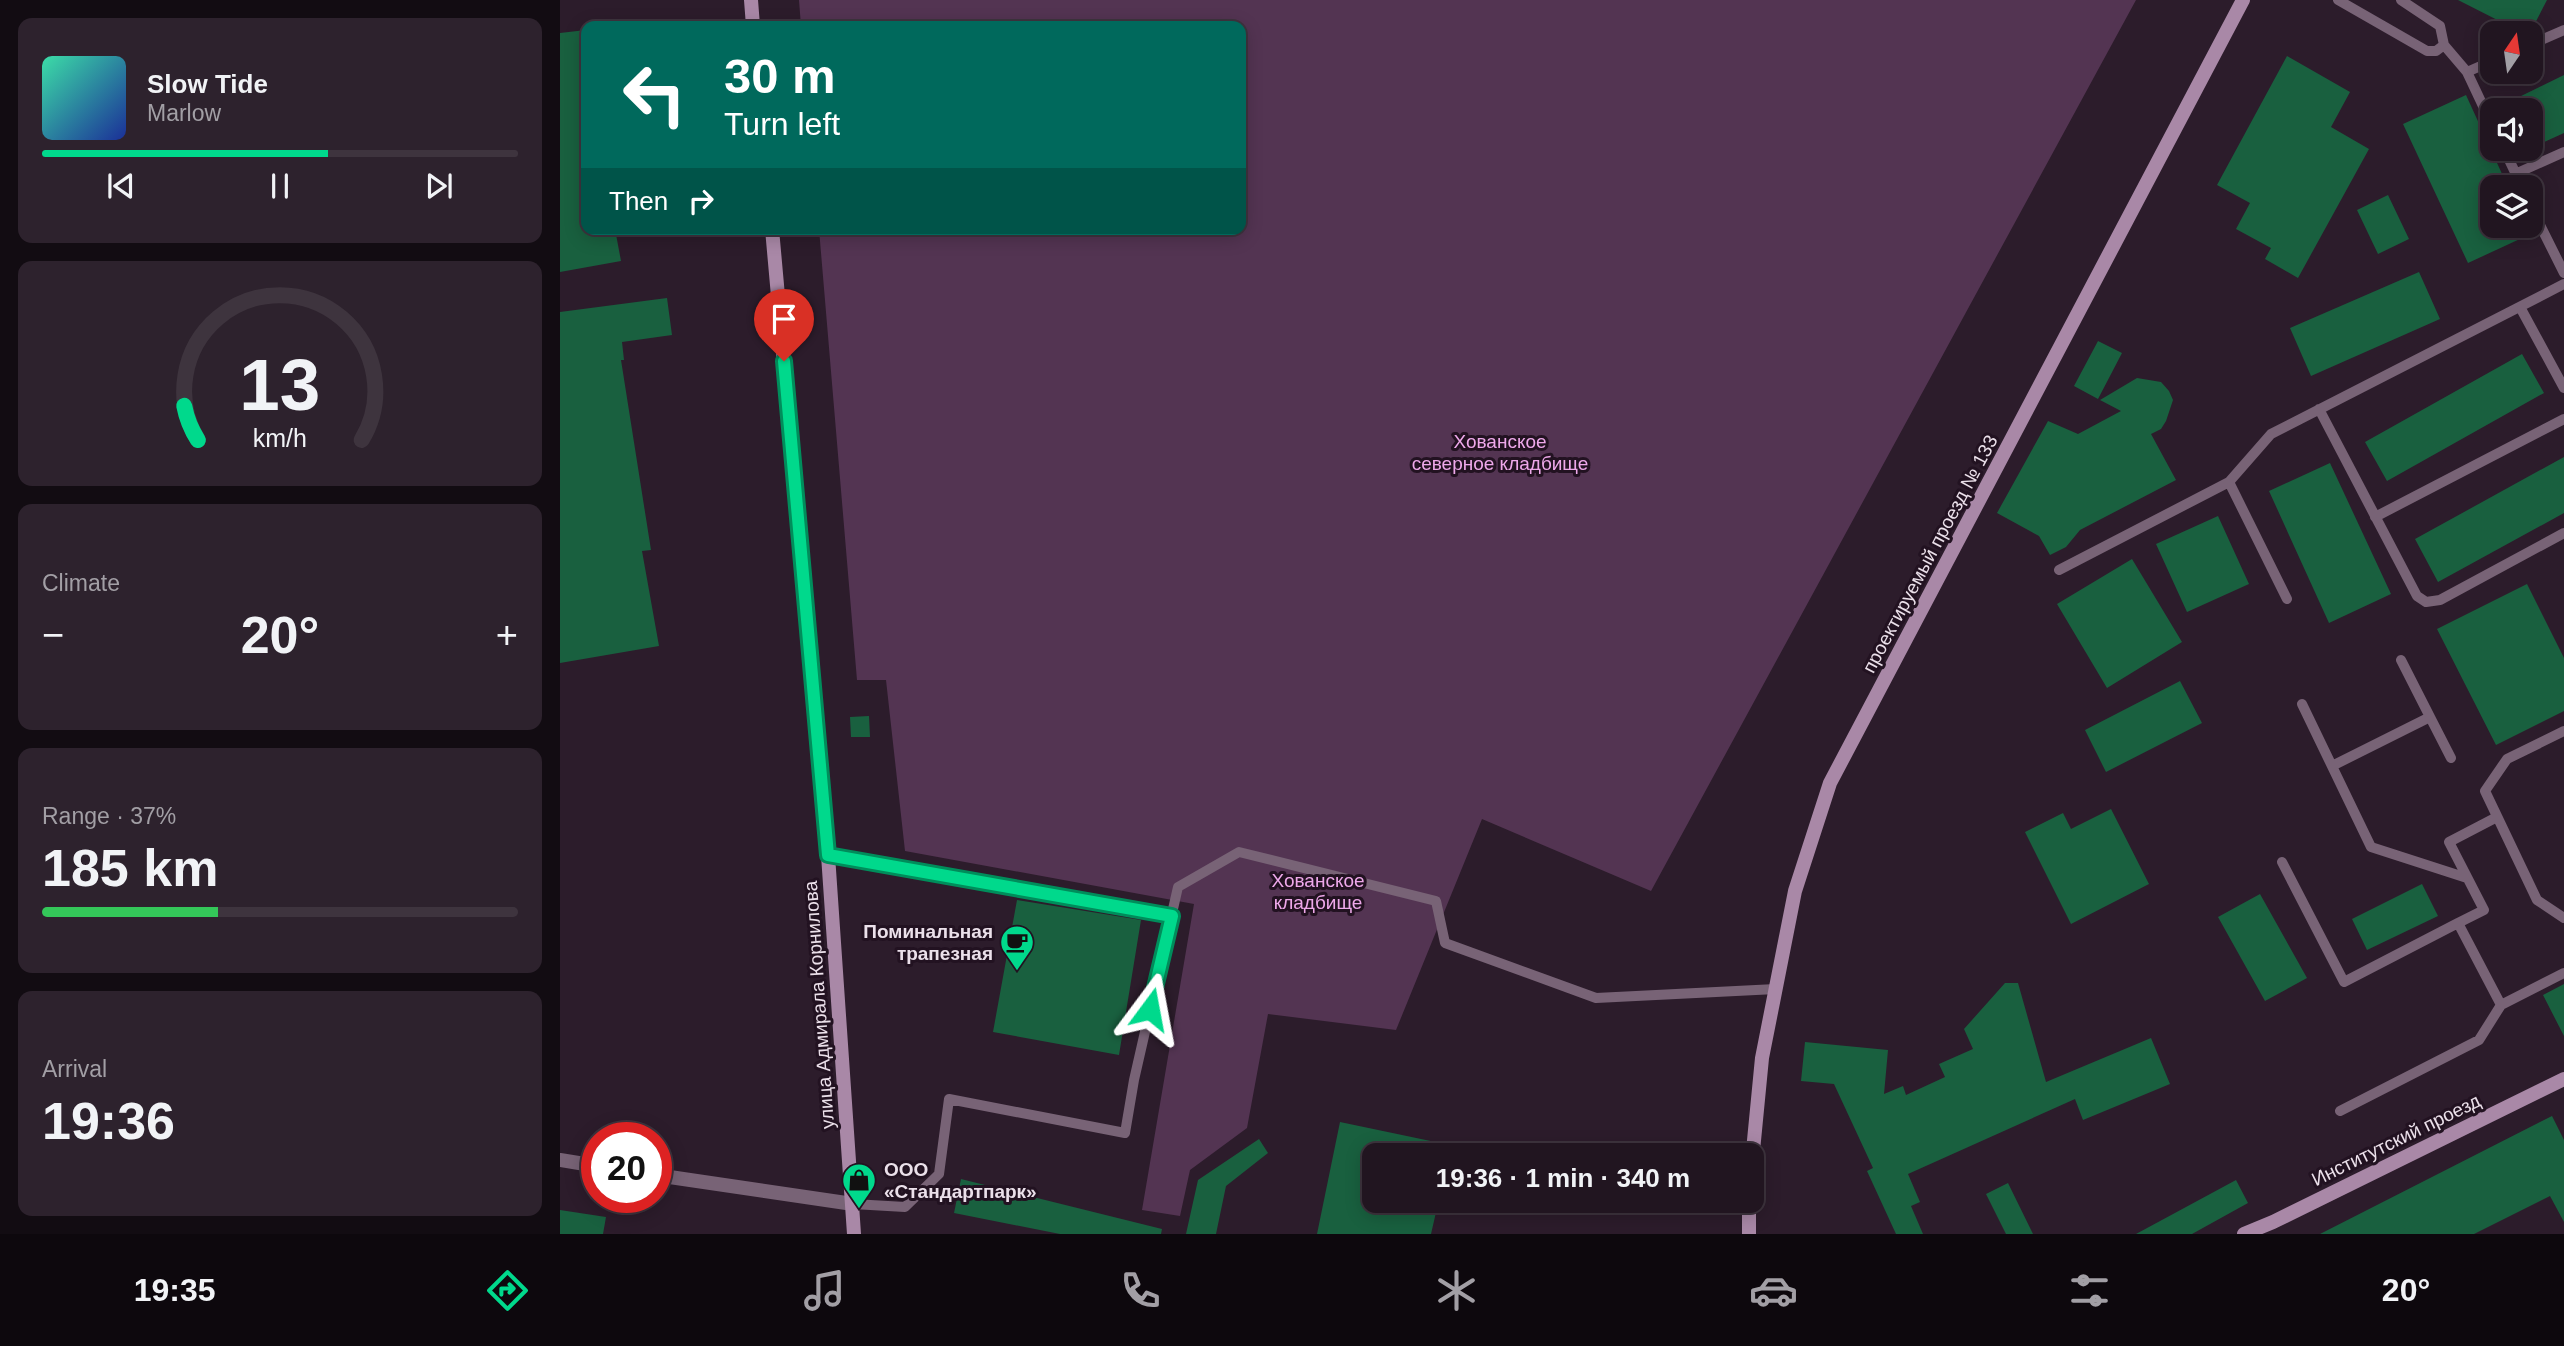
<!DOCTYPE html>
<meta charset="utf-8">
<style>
:root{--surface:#211520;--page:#2d222d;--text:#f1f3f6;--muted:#a29fa5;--line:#3e343e;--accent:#00d98c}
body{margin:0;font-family:Helvetica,sans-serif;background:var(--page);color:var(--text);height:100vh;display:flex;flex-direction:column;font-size:26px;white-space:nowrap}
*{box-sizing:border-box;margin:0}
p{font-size:23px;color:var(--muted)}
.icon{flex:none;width:38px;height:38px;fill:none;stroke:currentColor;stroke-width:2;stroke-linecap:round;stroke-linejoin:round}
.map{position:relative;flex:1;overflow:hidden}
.side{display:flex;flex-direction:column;gap:18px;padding:18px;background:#120c12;width:560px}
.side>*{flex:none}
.guide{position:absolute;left:21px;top:21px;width:665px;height:214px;border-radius:14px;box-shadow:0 4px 18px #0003,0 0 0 2px var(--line);background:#00695c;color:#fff;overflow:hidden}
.needle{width:46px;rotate:13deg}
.fabs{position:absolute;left:1920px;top:21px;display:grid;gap:14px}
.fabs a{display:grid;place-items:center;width:63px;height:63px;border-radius:14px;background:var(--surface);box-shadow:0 4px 18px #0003,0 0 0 2px var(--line);font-size:35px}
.speed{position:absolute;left:21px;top:1122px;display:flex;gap:14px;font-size:35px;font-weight:700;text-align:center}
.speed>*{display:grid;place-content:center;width:91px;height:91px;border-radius:50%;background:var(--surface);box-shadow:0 4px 18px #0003,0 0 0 2px var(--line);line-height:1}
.speed .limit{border:10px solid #d22;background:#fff;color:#111}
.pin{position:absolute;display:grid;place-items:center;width:60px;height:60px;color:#fff;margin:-72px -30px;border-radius:50% 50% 50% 0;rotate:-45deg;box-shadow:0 0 7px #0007}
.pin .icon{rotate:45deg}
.me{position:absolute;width:77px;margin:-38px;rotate:13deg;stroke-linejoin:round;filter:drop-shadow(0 0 5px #0008)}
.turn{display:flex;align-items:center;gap:24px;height:147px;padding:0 28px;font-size:32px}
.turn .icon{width:91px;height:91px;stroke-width:2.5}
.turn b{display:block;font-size:49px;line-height:60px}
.then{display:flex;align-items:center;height:66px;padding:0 28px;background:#0003;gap:14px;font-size:26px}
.big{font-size:52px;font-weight:600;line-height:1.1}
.side .card{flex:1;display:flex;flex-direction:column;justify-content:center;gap:10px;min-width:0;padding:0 24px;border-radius:14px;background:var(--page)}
.side .dial{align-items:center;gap:0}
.dial svg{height:182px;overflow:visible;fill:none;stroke:var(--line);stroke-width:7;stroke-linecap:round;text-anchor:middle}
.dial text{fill:var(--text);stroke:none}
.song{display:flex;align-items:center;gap:21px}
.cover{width:84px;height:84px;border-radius:10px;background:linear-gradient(135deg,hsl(160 70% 55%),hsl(230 70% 35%))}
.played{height:7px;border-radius:4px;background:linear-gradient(90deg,var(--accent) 60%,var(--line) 60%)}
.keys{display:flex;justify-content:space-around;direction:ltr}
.heat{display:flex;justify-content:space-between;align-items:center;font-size:38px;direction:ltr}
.charge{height:10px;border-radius:5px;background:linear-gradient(90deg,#34c759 37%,var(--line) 0)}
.trip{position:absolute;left:802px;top:1143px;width:402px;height:70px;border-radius:14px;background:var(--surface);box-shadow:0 4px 18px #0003,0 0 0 2px var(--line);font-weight:600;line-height:70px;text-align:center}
.menu{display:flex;height:112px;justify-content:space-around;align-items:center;background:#0d080d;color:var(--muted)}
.menu .icon{width:49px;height:49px}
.menu .current{color:var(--accent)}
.menu b{font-size:32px;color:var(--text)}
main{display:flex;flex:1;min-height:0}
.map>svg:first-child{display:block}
.green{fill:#533452}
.building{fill:#19603f}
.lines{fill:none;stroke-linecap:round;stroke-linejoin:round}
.lane{stroke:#786376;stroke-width:10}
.street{stroke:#786376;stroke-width:14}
.secondary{stroke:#a988a7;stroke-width:14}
.route-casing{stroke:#008d5b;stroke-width:18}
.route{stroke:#00d98c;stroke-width:12}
.labels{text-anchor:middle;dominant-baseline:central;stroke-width:6;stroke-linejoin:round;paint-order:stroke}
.park-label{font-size:19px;fill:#eea8ea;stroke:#221221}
.street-label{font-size:19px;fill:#ebe0ea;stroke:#221221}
.poi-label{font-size:19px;font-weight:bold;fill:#ebe0ea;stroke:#221221;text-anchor:end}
</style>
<main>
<section class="side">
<div class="card">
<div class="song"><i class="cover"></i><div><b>Slow Tide</b><p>Marlow</p></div></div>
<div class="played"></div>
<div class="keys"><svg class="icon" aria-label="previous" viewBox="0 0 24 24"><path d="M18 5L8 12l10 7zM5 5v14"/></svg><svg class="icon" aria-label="pause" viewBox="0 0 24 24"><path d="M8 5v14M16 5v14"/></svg><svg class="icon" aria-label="next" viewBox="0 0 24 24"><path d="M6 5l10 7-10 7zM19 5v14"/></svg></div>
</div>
<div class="card dial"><svg viewBox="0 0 100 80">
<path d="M14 69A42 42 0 1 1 86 69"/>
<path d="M14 69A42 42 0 0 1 8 54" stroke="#00d98c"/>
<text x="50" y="56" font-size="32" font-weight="700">13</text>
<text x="50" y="72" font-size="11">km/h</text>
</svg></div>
<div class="card"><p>Climate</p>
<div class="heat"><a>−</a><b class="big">20°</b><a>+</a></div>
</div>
<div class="card"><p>Range · 37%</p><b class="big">185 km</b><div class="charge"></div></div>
<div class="card"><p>Arrival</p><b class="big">19:36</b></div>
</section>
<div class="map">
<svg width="2004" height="1234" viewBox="0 0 2004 1234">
<rect width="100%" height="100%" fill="#2c1c2b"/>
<path class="green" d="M239,0H1576L1091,891L922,819L836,1030L708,1014L687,1128L630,1170L620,1216L582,1210L634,904L345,851L326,680H297L259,229H681V26H241Z"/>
<path class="building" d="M1898,0H1987L1970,33H1963Z
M26,30V229H55L61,261L0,272V33Z
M1727,56L1790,92L1771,127L1809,149L1738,278L1705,259L1711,248L1676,229L1690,203L1657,185Z
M2004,75V133L1982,143L1970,120V110H1966L1959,97Z
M1906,95L1948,187H1932V226H1972L1975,232L1908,263L1843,124Z
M1828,195L1849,239L1818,254L1797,210Z
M1859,272L1880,319L1751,376L1730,328Z
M107,298L112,335L62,342L64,360H61L91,550L82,551L99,646L0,663V312Z
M1538,341L1562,353L1538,399L1514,386Z
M1962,354L1984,393L1827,481L1805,442Z
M1577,378L1601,382L1609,391L1613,400L1606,421L1601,429L1591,434L1616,480L1520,530L1506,547L1490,555L1479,536L1437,513L1488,421L1518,434L1561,411L1540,400Z
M2004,457V513L1878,582L1855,539Z
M1770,463L1831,594L1769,623L1709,491Z
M1658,516L1689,584L1627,612L1596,544Z
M1572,559L1622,642L1547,688L1497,604Z
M1967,584L2004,658V711L1936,745L1877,629Z
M1620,681L1642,723L1546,772L1525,730Z
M309,716L310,737H291L290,717Z
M1551,809L1589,884L1511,924L1465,832L1503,813L1511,829Z
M1862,884L1878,916L1807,950L1792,919Z
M1700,894L1747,978L1705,1001L1658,917Z
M457,900L581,920L559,1055L433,1032Z
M1445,983H1458L1486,1082L1591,1038L1610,1084L1523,1120L1515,1099L1348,1174L1360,1202L1351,1206L1363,1234H1336L1307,1171L1313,1168L1274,1084L1241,1081L1245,1042L1328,1050L1324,1094L1343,1086L1346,1095L1385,1077L1379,1064L1413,1049L1404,1029Z
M2004,984V1036L1983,995Z
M1992,1116L2004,1140V1222L1990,1196L1914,1234H1760Z
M780,1122L904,1148L903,1155H814V1200H839L877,1208L871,1234H757Z
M699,1139L708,1153L666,1186L656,1234H626L638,1180Z
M401,1179L602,1229L601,1234H500L394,1213Z
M1676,1180L1688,1203L1632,1234H1576Z
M1448,1183L1473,1234H1446L1426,1194Z
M0,1210L46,1217L43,1234H0Z"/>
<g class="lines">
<path class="lane" d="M1778,0L1867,51H1876L1884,45
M1841,0L1880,26L1884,45L1907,72L1932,125
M1970,45L2004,30
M1907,72L1932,61
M1944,149L1962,187
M1955,174L2004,152
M1970,205L2004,273
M1960,307L2004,388
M1759,409L1857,596L1866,602L1880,600L2004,533
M1669,482L1727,599
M1815,517L2004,419
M1499,570L1669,482L1711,434L2004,284
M1742,704L1811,847L1907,878
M1870,717L1891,758
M2004,731L1947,759L1925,791L1977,900L2004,918
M1772,766L1870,717L1841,660
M1937,817L1889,842L1924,910L1898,923L1941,1005L2004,973
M268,855L612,916
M1722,862L1784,982L1898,923
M1780,1111L1919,1040L1941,1005
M293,1204L345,1207L379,1174L389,1099L565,1133L574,1080L618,887L679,852L876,901L885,943L1036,998L1216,989"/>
<path class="street" d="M0,1160L37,1166
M96,1175L293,1204"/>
<path class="secondary" d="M191,0L193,26
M212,229L268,855L294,1234
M1192,1161L1202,1058L1235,891L1270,783L1683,0
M1189,1200V1234
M1684,1234L1713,1222L2004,1079"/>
</g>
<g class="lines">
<g class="route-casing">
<path id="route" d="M224,361L268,855L612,916L590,1009"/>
</g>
<use href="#route" class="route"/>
</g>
<defs>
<g id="cafe-pin" transform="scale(1.75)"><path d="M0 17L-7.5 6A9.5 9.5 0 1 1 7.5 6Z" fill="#00d98c" stroke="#221221"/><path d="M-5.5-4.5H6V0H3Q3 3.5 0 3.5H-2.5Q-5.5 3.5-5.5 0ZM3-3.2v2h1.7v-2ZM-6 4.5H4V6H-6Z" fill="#111"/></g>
<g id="shop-pin" transform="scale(1.75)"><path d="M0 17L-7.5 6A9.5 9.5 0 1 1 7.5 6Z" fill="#00d98c" stroke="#221221"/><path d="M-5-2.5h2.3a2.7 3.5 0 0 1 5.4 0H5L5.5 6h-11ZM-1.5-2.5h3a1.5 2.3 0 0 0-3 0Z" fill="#111"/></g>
</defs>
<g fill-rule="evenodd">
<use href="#cafe-pin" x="457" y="942"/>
<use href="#shop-pin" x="299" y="1180"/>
</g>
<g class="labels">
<g class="park-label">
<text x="940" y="441">Хованское<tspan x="940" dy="22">северное кладбище</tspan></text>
<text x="758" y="880">Хованское<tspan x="758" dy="22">кладбище</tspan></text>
</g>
<g class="street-label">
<text transform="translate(1370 554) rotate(-62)">проектируемый проезд № 133</text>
<text transform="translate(259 1005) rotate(-94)">улица Адмирала Корнилова</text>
<text transform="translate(1836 1140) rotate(-26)">Институтский проезд</text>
</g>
<g class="poi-label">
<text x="433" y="931">Поминальная<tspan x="433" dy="22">трапезная</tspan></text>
<text x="324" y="1169" text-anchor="start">ООО<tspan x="324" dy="22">«Стандартпарк»</tspan></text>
</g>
</g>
</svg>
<div class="fabs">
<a><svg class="needle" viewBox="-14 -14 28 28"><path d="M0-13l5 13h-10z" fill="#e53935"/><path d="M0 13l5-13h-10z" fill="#a29fa5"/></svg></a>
<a><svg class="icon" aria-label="sound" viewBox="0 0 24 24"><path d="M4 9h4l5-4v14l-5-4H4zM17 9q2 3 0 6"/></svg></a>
<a><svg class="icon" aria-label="layers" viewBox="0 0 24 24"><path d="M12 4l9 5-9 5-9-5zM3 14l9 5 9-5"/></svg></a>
</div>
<div class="speed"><div class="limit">20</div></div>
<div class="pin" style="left:224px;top:361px;background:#d93025"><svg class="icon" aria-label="arrive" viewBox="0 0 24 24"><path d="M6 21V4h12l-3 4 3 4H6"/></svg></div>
<svg class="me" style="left:590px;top:1009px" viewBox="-20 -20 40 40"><path d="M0-17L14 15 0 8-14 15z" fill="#00d98c" stroke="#fff" stroke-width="4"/></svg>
<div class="trip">19:36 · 1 min · 340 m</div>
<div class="guide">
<div class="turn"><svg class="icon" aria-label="left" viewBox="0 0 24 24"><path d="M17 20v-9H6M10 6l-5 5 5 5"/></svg><div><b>30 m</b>Turn left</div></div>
<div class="then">Then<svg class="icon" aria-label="right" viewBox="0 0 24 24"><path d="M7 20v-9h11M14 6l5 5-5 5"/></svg></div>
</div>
</div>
</main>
<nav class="menu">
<b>19:35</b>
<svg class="icon current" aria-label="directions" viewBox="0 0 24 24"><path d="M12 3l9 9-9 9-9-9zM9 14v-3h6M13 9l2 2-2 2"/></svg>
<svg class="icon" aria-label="music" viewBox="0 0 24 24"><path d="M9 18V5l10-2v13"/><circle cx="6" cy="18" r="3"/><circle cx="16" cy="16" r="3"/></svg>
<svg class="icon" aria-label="phone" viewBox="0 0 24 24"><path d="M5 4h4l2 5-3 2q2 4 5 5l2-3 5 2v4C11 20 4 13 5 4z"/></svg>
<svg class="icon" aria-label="climate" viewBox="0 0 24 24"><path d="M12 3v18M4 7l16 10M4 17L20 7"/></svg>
<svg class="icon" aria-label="car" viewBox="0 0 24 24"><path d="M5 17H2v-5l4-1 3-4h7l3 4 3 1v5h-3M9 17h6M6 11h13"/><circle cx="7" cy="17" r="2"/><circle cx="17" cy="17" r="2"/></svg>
<svg class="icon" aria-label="filters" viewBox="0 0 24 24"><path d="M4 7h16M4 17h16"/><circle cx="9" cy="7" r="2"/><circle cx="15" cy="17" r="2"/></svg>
<b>20°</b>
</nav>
